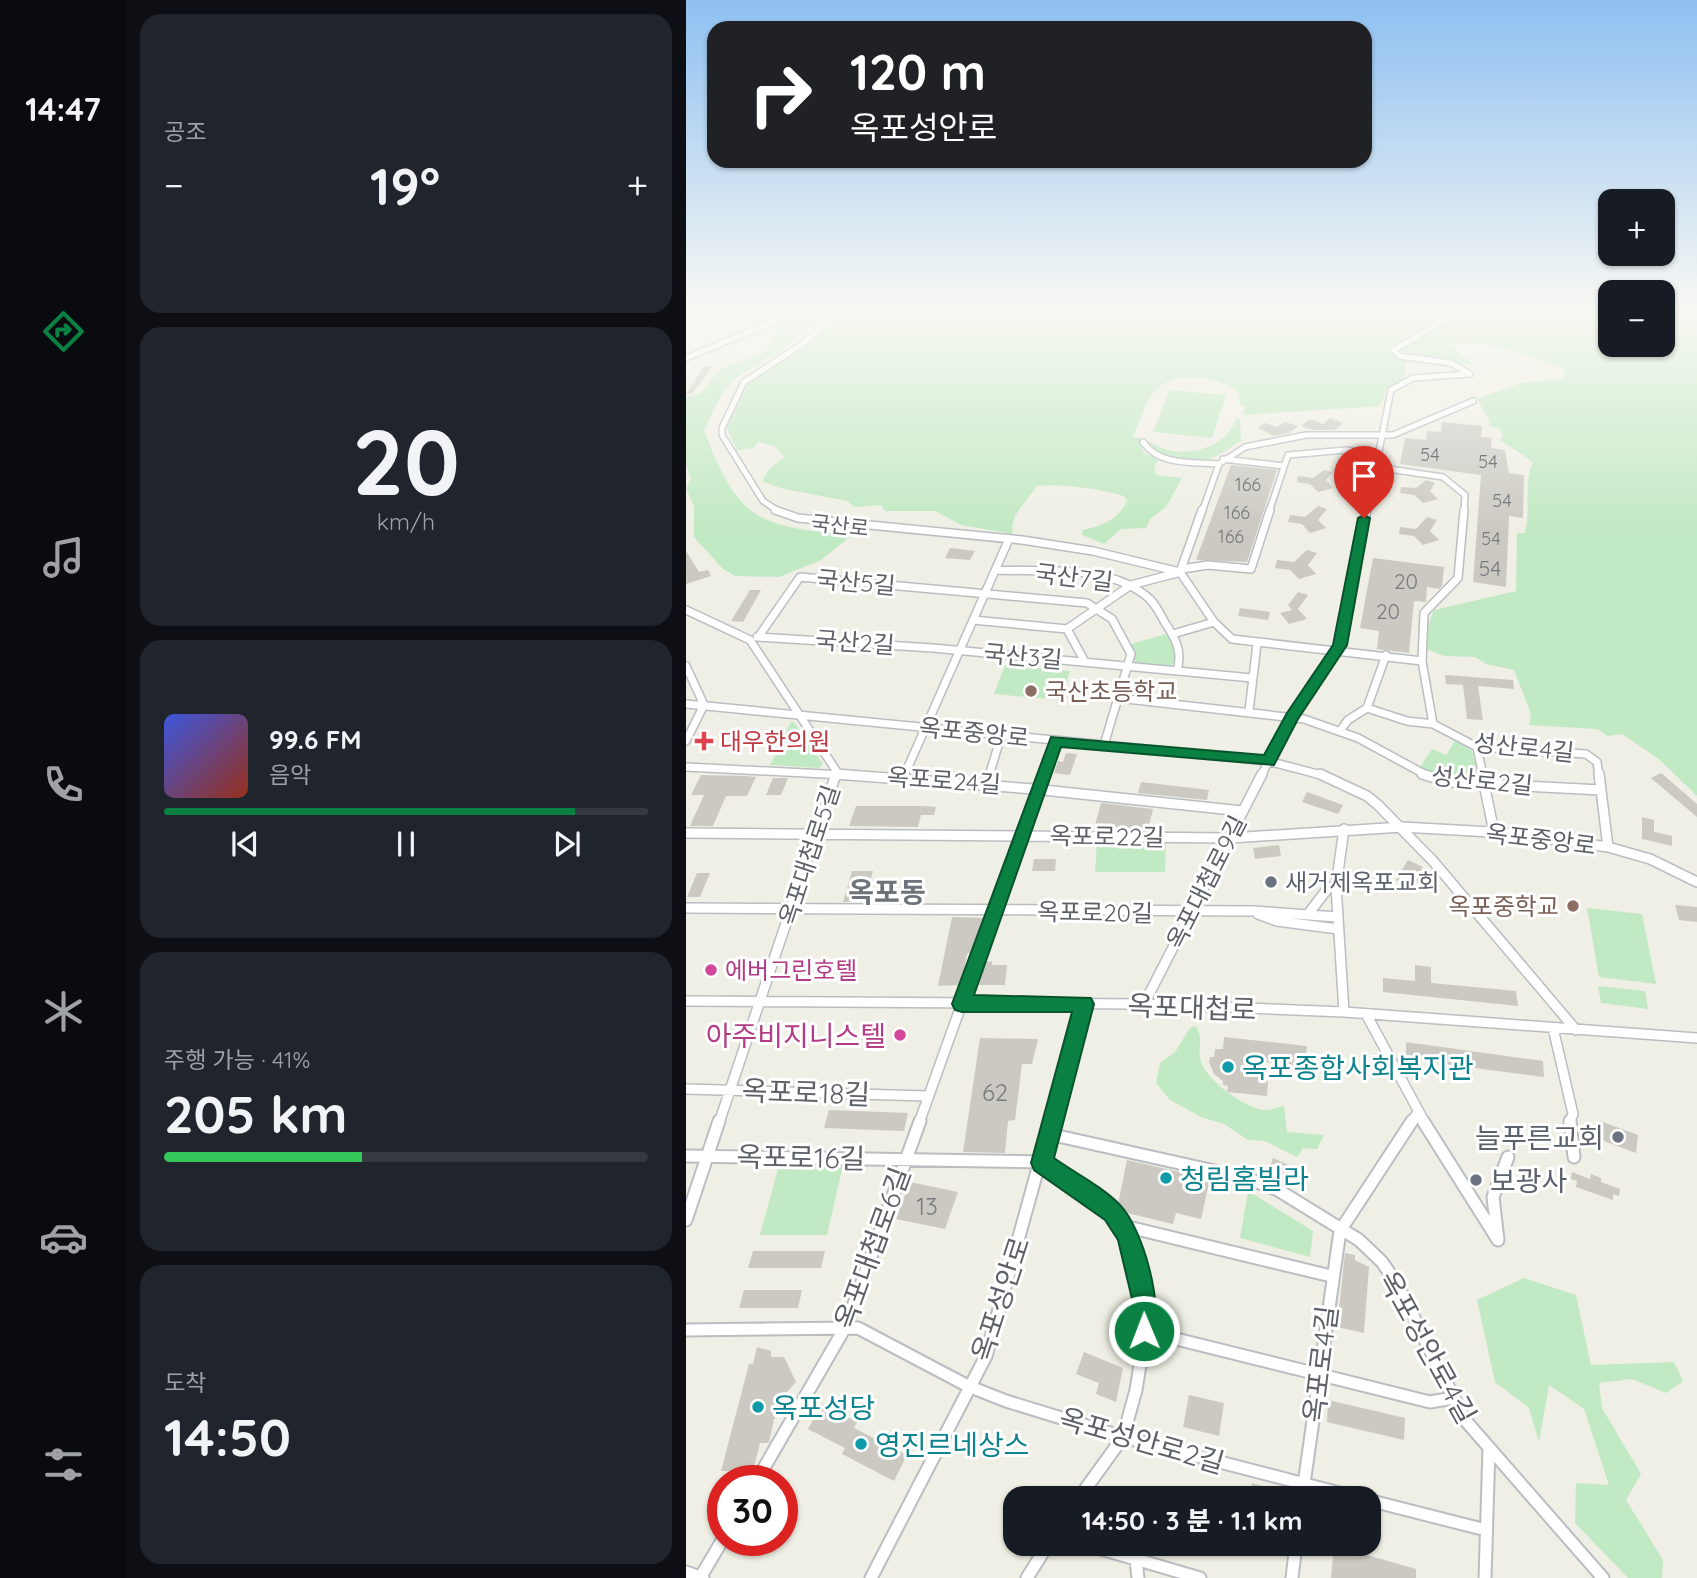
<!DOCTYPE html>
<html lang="ko">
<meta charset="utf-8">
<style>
:root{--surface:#171b24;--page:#20242c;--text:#f1f3f6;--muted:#9ea1a6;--line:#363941;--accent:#0b8043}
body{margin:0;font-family:Quicksand,"Noto Sans KR",sans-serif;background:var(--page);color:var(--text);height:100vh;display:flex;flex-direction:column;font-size:26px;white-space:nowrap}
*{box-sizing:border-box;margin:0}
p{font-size:23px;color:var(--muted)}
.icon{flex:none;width:38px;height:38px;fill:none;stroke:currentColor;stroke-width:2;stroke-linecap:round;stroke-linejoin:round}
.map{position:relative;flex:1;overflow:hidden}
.drawer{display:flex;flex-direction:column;gap:14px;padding:14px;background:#0d0f14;width:560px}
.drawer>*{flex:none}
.hud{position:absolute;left:21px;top:21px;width:665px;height:147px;border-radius:21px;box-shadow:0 2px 5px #0004;background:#202124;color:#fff;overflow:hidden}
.buttons{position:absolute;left:912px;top:189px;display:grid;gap:14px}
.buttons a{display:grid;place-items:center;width:77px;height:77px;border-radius:14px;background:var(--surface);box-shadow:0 2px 5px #0004;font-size:35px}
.speed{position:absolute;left:21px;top:1465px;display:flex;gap:14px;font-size:35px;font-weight:700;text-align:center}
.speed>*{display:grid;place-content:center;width:91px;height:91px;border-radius:50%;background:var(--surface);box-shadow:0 2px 5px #0004;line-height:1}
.speed .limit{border:10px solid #d22;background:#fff;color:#111}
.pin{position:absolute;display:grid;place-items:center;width:60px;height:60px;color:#fff;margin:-72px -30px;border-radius:50% 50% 50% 0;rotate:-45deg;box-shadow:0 0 7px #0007}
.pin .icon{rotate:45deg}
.me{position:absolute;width:77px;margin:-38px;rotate:359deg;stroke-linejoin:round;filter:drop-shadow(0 0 5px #0008)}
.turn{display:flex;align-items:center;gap:24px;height:147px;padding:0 28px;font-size:32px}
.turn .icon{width:91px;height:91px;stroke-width:2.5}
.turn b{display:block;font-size:49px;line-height:60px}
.big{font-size:52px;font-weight:800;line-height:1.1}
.drawer .card{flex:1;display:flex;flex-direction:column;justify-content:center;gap:10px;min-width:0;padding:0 24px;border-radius:21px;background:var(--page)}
.drawer .dial{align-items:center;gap:0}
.dial b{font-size:91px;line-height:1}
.song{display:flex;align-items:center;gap:21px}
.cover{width:84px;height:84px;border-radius:10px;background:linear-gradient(135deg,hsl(230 70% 55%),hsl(10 70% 35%))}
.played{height:7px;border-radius:4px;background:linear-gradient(90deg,var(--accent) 85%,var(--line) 85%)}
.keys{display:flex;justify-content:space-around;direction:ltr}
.heat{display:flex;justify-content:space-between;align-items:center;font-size:38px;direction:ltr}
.charge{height:10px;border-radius:5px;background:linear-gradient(90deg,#34c759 41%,var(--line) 0)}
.trip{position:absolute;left:317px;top:1486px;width:378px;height:70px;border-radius:21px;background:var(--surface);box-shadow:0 2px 5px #0004;font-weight:800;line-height:70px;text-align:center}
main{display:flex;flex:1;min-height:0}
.dock{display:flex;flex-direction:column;width:126px;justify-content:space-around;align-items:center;background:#090b0e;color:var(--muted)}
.dock .icon{width:49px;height:49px}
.dock .selected{color:var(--accent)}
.dock b{font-size:32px;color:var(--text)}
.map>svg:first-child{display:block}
.green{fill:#c1e9c3}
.building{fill:#cbc9c2}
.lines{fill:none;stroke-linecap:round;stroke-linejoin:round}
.minor-far3-casing{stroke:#babdc2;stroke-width:8}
.minor-far2-casing{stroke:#babdc2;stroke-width:10}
.minor-far1-casing{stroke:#babdc2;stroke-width:12}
.minor-casing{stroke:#babdc2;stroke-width:15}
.minor-far3{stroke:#fff;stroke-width:5}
.minor-far2{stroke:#fff;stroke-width:7}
.minor-far1{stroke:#fff;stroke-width:9}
.minor{stroke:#fff;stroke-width:11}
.route{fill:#0b8043;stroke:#07532c;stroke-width:2}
.education-dot{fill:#8d6e63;stroke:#fff;stroke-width:2.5}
.health-dot{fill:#e0444e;stroke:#fff;stroke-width:2.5}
.worship-dot{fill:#6b7280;stroke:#fff;stroke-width:2.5}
.hotel-dot{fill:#d1479c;stroke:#fff;stroke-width:2.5}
.culture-dot{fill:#0f9aa8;stroke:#fff;stroke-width:2.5}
.labels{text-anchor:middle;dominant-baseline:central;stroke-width:6;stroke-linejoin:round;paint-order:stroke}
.far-number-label{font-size:18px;fill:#787b7e}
.far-street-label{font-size:21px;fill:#5d6167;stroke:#fff}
.number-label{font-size:21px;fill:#787b7e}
.street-label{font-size:24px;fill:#5d6167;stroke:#fff}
.education-label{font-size:24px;fill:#785e54;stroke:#fff;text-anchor:start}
.health-label{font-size:24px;fill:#be3a42;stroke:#fff;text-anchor:start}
.worship-label{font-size:24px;fill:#5b616d;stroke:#fff;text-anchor:start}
.hotel-label{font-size:24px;fill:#b23c85;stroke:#fff;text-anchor:start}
.near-number-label{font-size:24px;fill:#787b7e}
.quarter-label{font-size:28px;font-weight:bold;fill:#6e7379;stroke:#fff}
.near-street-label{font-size:28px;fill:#5d6167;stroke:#fff}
.near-hotel-label{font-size:28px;fill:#b23c85;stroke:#fff;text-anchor:end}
.near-culture-label{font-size:28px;fill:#0d838f;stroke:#fff;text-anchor:start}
.near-worship-label{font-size:28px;fill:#5b616d;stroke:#fff;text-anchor:end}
</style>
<main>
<nav class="dock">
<b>14:47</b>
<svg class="icon selected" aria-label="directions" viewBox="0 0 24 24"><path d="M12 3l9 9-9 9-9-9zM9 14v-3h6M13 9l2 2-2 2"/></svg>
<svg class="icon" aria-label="music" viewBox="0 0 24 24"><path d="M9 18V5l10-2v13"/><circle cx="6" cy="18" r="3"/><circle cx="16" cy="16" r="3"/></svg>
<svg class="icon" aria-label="phone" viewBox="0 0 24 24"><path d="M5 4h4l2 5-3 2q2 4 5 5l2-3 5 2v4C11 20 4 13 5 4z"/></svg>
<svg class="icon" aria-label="climate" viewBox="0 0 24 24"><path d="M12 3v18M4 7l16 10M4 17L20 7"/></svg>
<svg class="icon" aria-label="car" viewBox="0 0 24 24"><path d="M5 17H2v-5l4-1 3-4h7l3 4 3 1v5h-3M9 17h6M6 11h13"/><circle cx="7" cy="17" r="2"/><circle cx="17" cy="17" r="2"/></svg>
<svg class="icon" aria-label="filters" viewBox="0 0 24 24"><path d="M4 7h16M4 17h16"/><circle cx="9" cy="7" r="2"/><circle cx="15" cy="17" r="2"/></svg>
</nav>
<section class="drawer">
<div class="card"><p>공조</p>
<div class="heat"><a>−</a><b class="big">19°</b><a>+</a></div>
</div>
<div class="card dial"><b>20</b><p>km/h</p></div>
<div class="card">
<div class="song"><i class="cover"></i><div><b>99.6 FM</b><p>음악</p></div></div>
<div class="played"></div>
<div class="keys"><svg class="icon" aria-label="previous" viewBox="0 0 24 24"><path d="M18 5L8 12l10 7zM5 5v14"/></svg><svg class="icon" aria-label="pause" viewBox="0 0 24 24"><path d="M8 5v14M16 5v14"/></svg><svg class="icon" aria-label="next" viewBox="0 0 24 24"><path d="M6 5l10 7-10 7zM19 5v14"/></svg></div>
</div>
<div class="card"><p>주행 가능 · 41%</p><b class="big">205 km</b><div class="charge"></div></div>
<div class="card"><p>도착</p><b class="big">14:50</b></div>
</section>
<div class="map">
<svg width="1011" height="1578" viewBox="0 0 1011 1578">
<rect width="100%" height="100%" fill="#f0efe5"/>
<path class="green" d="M19,311H71L29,325L2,318Z
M120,311H143L94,351L48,379L36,394L18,430C52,522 74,527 166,535L135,560L93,577L49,576L37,569L8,537V506L0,488L5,479L0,464V397L14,393L35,369L78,353L99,321Z
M164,311H924V345H976L977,311H1011V796L974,760L936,734L922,736L911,729L843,725L845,714L828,670L800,664L789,657L758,656L740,649L742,625L748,610L830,591L831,533H839C845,511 837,482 847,463C836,454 826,448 814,440L817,435L813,429L803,426L804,421L791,399L834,383L876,379L880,375L878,369C848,356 792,336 761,345L785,361L784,365L720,355L719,378L701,389L694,406L557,415L559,406L554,405L553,393C533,376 493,370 472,388C460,398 453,423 447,437L454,438L457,452L472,460L468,469L470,475L496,478L480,507L464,519L460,528L435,529L418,544L396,535L397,530C416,526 433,519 441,501L438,496C415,489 374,483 351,486C342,500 322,517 327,534L275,525L249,511H199L195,505L168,507L161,501L94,488L76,481L83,469L99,457L88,446L72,442L67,448L51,450L41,428L63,382L138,333Z
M484,390L540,395L526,438L467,432Z
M551,417L554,419L555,441C546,446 535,454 526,458C512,464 472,456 462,444L463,441C492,462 540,451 551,417Z
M480,634L490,651L487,664C477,669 456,667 448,660L450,653L445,644Z
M319,665L384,671L375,700L308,694Z
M105,722H108L137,764L133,768L84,765Z
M769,741L786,751L792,774L788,779H765L733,769L746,749L760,755Z
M411,842H480L479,872H409Z
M901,908L956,914L970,984L913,977Z
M912,986L959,991L962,1009L915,1003Z
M510,1026C518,1042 512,1044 514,1058C517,1079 562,1111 581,1110C586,1110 592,1107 598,1106L601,1132L638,1135L631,1149L617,1148L611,1157L579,1141L562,1140L538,1124L515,1117L484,1100L470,1083L474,1063L489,1052L504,1028Z
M93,1165H157L141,1235H74Z
M562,1191L627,1231L624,1257L554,1238Z
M838,1278L890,1295L905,1365L988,1362L997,1381L980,1393L946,1379L913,1383L916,1408L955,1474L940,1500L977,1560L976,1578H942L889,1523L890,1483L923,1485L898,1409L863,1385L853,1442L843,1408L809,1382L791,1300Z"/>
<path class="building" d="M18,366H27L6,394H0Z
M644,418L657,423L648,430H626L615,426L624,419L637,424Z
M599,422L612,426L603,433L588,436L572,428L579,423L591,427Z
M756,422L796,426L795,437L806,438L805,448L819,450L823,473L838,475L837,518L823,516L820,587L787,582L795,475L714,464L719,438L740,440L741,431L755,432Z
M545,465L591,470L561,562L510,560Z
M638,470L647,472L640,480L647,488L632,492L624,484L611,482L612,476L627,478Z
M740,480L749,483L744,491L752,499L737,503L728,495L714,493L715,487L730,488Z
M632,506L641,509L632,520L640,528L624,533L616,524L602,522L604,515L619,517Z
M741,517L751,520L744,531L753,540L737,545L728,536L713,534L714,527L730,529Z
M264,548L289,551L284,560L259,558Z
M621,550L631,553L622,565L630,574L613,579L604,570L589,568L591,560L608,562Z
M0,551L13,572L22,570L25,576L0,584Z
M687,558L758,567L756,586L753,589L741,587L740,602L728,601L723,653L691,649L693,631L674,628Z
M64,590H75L57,622L45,621Z
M612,592L622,595L612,609L621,619L603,624L594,613L606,610L602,605Z
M554,608L584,612L582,620L552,616Z
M759,675L827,680L828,689L792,686L797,720L781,719L777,685L760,684Z
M380,753L391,754L384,775L368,773L372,761L377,762Z
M975,773L1011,804V817L965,778Z
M15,775L61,776L70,777L61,796H40L27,826H4L18,795H5Z
M87,778H102L95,795H80Z
M455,782L523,790L521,800L452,793Z
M621,792L657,805L652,814L616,802Z
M415,803L467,809L462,830L409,825Z
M170,806H237L250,807L248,815H235L232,827L163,826Z
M956,817L968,820V832L986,836V846L956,839Z
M593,845L595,856L569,859L567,848Z
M348,859H370L369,871H346Z
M722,860L737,867L732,875L745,881L741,888L729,882L721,886L710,880Z
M166,871H187L179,902H157Z
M11,873H24L14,897H1Z
M989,905L1011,907V922L993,920Z
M266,917L297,918L287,951L281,954L275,985L252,986Z
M306,961V965H321L319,985H293L298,962Z
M729,965L745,967V983L830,991L832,1006L697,992V978L729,981Z
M538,1037L621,1046L620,1054L612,1053V1066L572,1061V1080L582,1081L581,1096L541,1092L542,1086L537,1085V1081L528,1074L523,1062L524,1057H528L529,1049H537Z
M294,1038L352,1039L346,1064H336L329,1120L322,1121L319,1153L277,1152Z
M720,1042L857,1061L858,1077L720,1059Z
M143,1110L222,1113L218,1131L138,1128Z
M914,1121L952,1135L950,1153L913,1139L911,1128Z
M587,1158L605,1166L599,1183L581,1175Z
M441,1160L524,1179L515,1219L490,1213L487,1224L441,1213L432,1204Z
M886,1172L904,1179L905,1174L915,1178V1182L934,1189L933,1196L927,1194V1200L890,1187L891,1181L885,1179Z
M224,1182L272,1192L259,1229L210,1219Z
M67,1251H139L135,1268H62Z
M659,1253L669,1255V1260L683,1267L678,1333L651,1327Z
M58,1290H116L112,1308H53Z
M71,1347L85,1351V1357H98L110,1382L90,1404L96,1411L88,1419L83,1443H74L67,1471H35L63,1364H67Z
M398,1352L437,1368L430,1402L410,1394L413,1383L390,1374Z
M503,1395L538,1403L533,1436L497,1427Z
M642,1400L719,1418L718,1440L641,1422Z
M136,1404L171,1422L168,1428L221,1455L208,1481L156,1454L159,1448L122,1429Z
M566,1483L608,1495V1498H564Z
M648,1544H674V1553L730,1569V1578H645Z"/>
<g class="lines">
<g class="minor-far3-casing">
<path id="minor-far3" d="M0,358L114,311
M457,442C473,466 507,462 533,464
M537,459L598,466
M689,467L757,477L779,495L778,512
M94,512L77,501L36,435V428L58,382L115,345L156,311
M516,512L533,464L559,447L620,435H707L787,401
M583,512L602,455L660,450L691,454
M681,512L705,390L727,378L784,374L765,363L713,356L708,350L774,311"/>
</g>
<g class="minor-far2-casing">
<path id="minor-far2" d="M89,510L112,518L336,540L407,551L494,572
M496,569L522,565L565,569L584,510
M310,570C356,572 420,564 459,595C468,601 473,612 478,621C489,638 497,650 491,671
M494,572L528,622L546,639L736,661L747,724L791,747L900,754L911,762L913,776
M494,572L516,510
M0,610L64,640L151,772L150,776
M287,620L381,629L399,662
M381,629L445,585L491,573
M487,634L528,622
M73,636L114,577L401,603L426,619L445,654L418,745
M71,637L247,648L566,678
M736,661L738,613L772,578L778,510
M0,666L18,705
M432,698L618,719L672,738L742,776
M0,704L582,761L639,776
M681,708L721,721L747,724
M563,711L571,644
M654,731L662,720L681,708L700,655
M0,741L18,705
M791,747L797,776
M0,767L177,776
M218,776L323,539
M303,776L315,736
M358,776L370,741
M575,776L606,716L654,645L681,510"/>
</g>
<g class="minor-far1-casing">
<path id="minor-far1" d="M149,774L348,789L556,811
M634,774L681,796L692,805L747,861L890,1030
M736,774L762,782L915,790
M796,774L808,832
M913,774L922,847
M217,777L218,774
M301,783L304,774
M658,829L650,886L658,1012
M0,833L544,838L716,827L823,833L922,847L964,859L1011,882
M0,908L567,911L651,917
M623,913L642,888L650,886
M572,914L591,921L652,929
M0,1001L458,1004L658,1012L1011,1038
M458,1004L576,774
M680,1014L739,1123
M867,1028L887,1114L883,1123
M0,1089L241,1096
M33,1123L150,774
M233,1123L358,774
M365,1123L398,1004
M725,1123L732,1112"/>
</g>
<g class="minor-casing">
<path id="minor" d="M737,1121L812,1240L807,1197L822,1157
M884,1121L888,1157
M363,1134L560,1178L592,1190L673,1240L696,1262L711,1284L779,1420L917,1578
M0,1156L356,1162L426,1213L442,1235L450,1262L459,1303L457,1346L450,1390L437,1437L393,1498
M0,1220L33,1121
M434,1225L645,1276
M0,1330L172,1328L282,1386L320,1401L437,1437L673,1498
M458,1331L744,1402L767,1398
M71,1480L160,1326L234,1121
M616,1498L654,1231L726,1121
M682,1500L800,1530
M398,1544L514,1578
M450,1560L452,1578
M0,1572L17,1578
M14,1578L37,1539
M185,1578L300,1356L365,1121
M341,1578L362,1544
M606,1578L610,1544
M799,1578L803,1448"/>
</g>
<use href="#minor-far3" class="minor-far3"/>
<use href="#minor-far2" class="minor-far2"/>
<use href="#minor-far1" class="minor-far1"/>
<use href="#minor" class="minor"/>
</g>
<linearGradient id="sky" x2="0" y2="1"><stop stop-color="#8ec0f1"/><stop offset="0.58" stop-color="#f8f8f3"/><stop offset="1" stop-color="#f8f8f3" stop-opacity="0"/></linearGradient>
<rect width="1011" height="532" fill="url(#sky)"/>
<path class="route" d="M678,515L684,518L661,645L612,719L588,765L375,747L288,995L405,998L408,1004L368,1158C389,1173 417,1187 434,1205C457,1229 479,1308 466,1339L458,1342L449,1339L446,1331L447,1303L432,1240L419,1220L348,1170L345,1163L386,1012H276L269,1010L266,1004L365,737L578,755L601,713L647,645L672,518Z"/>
<g class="education-dot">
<circle cx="345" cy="691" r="7"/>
<circle cx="887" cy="906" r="7"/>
</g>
<path class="health-dot" d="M14.5 730.5h7v7h7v7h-7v7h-7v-7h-7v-7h7z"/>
<g class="worship-dot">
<circle cx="585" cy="882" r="7"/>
<circle cx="932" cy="1137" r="7"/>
<circle cx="790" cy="1180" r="7"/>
</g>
<g class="hotel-dot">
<circle cx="25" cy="970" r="7"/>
<circle cx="214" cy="1035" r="7"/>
</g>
<g class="culture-dot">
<circle cx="542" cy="1067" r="7"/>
<circle cx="480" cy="1178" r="7"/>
<circle cx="72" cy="1407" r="7"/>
<circle cx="175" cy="1444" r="7"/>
</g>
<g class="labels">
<g class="far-number-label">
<text x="744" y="454">54</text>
<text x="802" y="461">54</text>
<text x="562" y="484">166</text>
<text x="816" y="500">54</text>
<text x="551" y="512">166</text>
<text x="545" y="536">166</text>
<text x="805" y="538">54</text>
</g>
<g class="far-street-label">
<text transform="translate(154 525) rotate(6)">국산로</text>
</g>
<g class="number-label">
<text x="804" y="568">54</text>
<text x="720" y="581">20</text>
<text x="702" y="611">20</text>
</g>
<g class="street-label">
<text transform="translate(388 577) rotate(7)">국산7길</text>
<text transform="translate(170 582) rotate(5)">국산5길</text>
<text transform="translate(169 642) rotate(4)">국산2길</text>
<text transform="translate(337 656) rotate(5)">국산3길</text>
<text transform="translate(288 732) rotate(6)">옥포중앙로</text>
<text transform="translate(838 747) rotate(6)">성산로4길</text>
<text transform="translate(258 780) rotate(4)">옥포로24길</text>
<text transform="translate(796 780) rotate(6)">성산로2길</text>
<text transform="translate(421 836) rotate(1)">옥포로22길</text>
<text transform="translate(855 839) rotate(7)">옥포중앙로</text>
<text transform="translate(123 855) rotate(-72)">옥포대첩로5길</text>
<text transform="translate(520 882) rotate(-63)">옥포대첩로9길</text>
<text transform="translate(409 912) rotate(1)">옥포로20길</text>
</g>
<g class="education-label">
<text x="359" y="691">국산초등학교</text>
<text x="873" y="906" text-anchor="end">옥포중학교</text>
</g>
<g class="health-label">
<text x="34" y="741">대우한의원</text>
</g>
<g class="worship-label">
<text x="599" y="882">새거제옥포교회</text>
</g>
<g class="hotel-label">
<text x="39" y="970">에버그린호텔</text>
</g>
<g class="near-number-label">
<text x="309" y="1092">62</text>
<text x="241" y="1206">13</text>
</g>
<g class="quarter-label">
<text x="201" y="891">옥포동</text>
</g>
<g class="near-street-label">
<text transform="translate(506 1007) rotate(2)">옥포대첩로</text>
<text transform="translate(120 1092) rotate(2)">옥포로18길</text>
<text transform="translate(115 1157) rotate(1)">옥포로16길</text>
<text transform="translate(186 1248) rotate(-70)">옥포대첩로6길</text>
<text transform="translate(314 1299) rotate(-72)">옥포성안로</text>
<text transform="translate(742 1347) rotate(61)">옥포성안로4길</text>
<text transform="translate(634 1364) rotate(-83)">옥포로4길</text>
<text transform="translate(456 1440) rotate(16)">옥포성안로2길</text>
</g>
<g class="near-hotel-label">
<text x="200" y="1035">아주비지니스텔</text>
</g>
<g class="near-culture-label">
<text x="556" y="1067">옥포종합사회복지관</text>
<text x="494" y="1178">청림홈빌라</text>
<text x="86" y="1407">옥포성당</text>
<text x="189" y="1444">영진르네상스</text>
</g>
<g class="near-worship-label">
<text x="918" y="1137">늘푸른교회</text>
<text x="804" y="1180" text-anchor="start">보광사</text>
</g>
</g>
</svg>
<div class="buttons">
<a>+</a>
<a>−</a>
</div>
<div class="speed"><div class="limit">30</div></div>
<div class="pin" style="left:678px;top:518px;background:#d93025"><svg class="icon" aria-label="arrive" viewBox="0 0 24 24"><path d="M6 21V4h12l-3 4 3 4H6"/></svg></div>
<svg class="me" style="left:458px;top:1331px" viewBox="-20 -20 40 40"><circle r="17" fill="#0b8043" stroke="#fff" stroke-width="3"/><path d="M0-11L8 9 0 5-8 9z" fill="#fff"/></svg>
<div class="trip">14:50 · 3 분 · 1.1 km</div>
<div class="hud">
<div class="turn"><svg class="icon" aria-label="right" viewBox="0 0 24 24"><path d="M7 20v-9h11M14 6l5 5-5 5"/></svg><div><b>120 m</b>옥포성안로</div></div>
</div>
</div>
</main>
